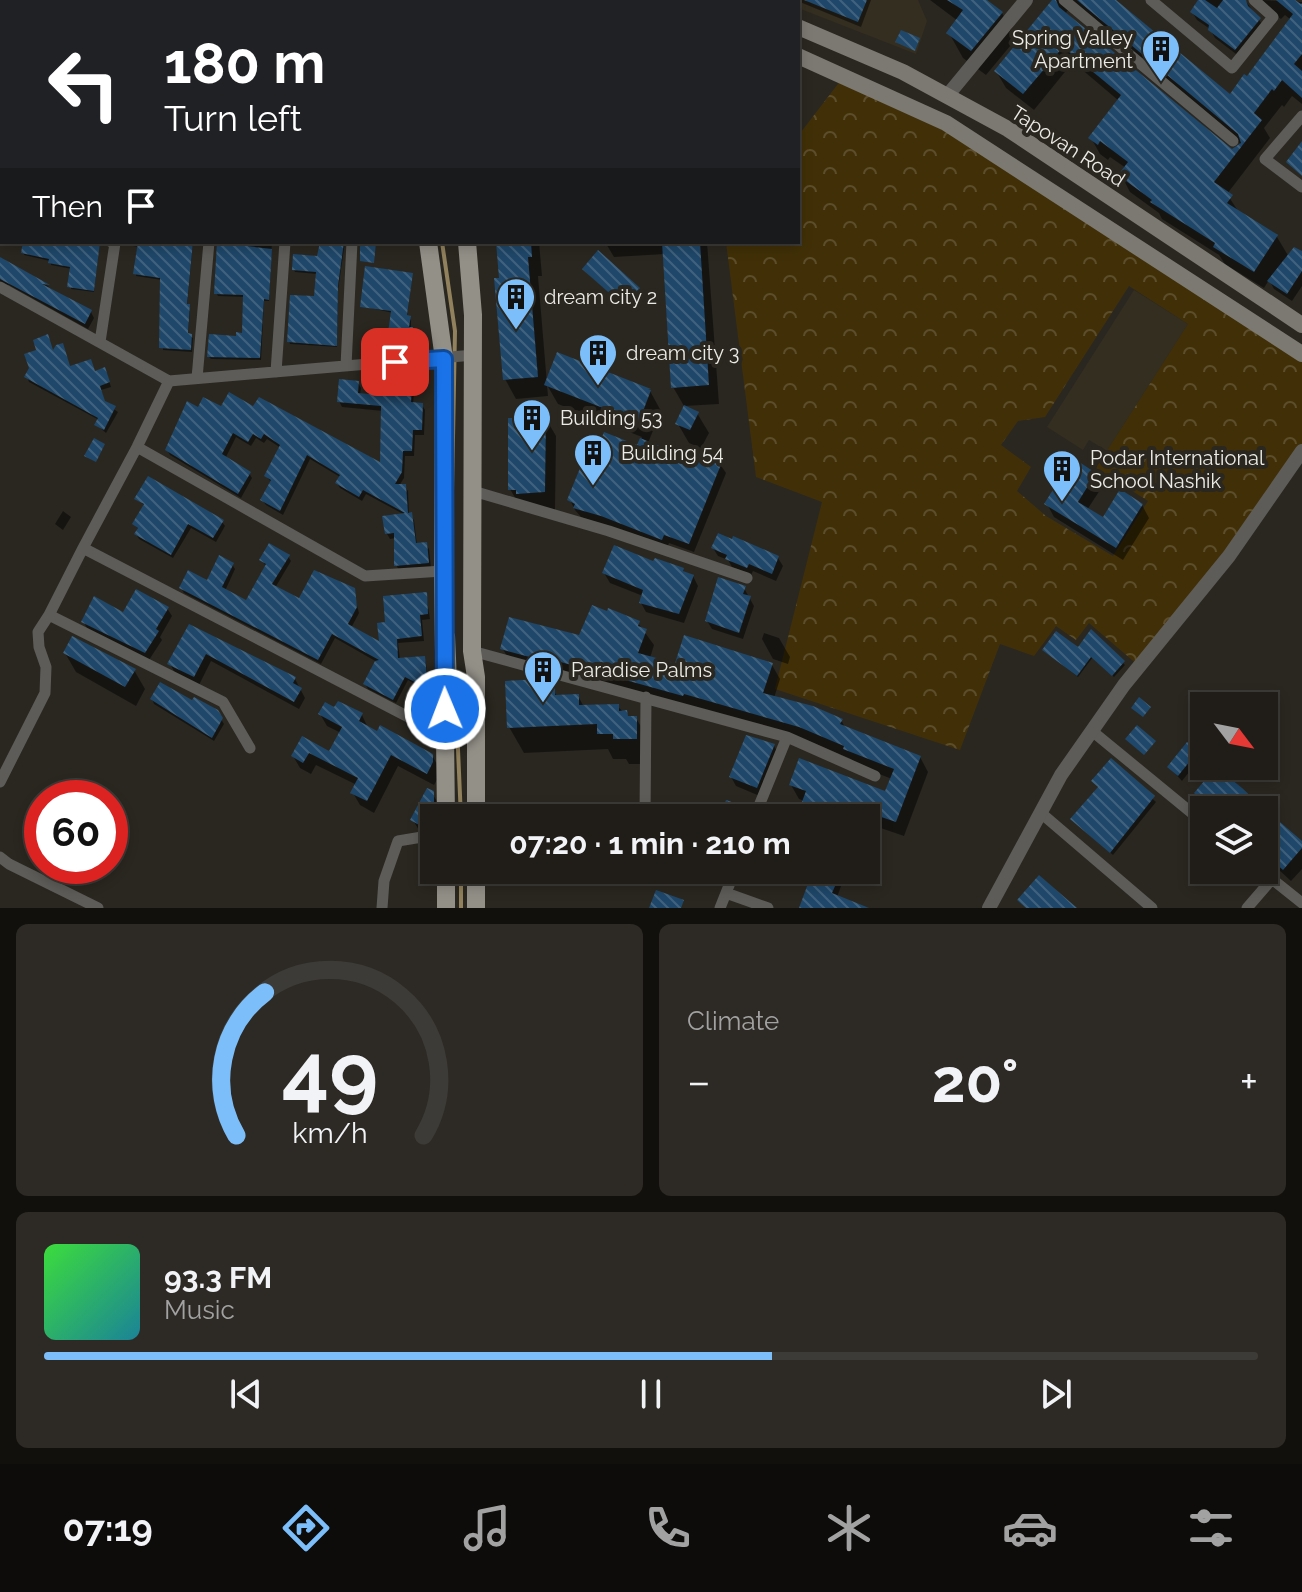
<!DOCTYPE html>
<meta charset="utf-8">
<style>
:root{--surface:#201d18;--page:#2d2a25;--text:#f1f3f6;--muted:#a2a2a2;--line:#3d3b37;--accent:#7cbef9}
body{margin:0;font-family:Raleway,sans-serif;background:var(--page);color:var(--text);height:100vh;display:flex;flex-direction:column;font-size:30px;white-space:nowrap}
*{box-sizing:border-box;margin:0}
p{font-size:26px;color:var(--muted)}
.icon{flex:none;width:44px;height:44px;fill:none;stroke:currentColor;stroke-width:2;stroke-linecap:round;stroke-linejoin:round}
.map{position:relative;height:908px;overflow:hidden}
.drawer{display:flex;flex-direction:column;gap:16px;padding:16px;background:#12100d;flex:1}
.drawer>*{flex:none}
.guide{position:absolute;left:0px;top:0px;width:800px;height:244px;box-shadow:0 4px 12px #0003,0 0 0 2px var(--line);background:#202124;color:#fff;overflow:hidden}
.needle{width:52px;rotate:122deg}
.controls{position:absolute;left:1190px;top:692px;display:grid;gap:16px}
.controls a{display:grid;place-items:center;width:88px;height:88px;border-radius:0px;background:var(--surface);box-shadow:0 4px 12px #0003,0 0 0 2px var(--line);font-size:40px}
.speed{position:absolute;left:24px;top:780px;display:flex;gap:16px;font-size:40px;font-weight:700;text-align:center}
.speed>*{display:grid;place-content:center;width:104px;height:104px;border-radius:50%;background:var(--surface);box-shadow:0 4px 12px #0003,0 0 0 2px var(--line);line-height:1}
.speed .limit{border:12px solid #d22;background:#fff;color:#111}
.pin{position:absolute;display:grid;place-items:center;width:68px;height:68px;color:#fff;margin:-34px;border-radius:16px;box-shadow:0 4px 12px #0006}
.me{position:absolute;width:88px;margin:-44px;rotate:359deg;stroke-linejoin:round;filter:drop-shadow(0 0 6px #0008)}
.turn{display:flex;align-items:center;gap:28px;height:168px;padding:0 32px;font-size:36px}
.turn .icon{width:104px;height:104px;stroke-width:2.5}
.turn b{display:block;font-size:56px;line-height:68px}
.then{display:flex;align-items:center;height:76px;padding:0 32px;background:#0003;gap:16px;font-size:30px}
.big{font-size:60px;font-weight:700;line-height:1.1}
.drawer .widget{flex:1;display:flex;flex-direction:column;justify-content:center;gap:12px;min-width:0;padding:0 28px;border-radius:12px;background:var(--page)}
.drawer .dial{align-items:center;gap:0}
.dial svg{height:208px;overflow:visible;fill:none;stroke:var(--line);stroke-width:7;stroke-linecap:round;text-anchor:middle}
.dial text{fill:var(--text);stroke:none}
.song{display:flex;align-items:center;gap:24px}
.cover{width:96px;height:96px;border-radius:12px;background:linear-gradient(135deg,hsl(120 70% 55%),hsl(190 70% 35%))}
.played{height:8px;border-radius:4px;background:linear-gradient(90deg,var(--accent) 60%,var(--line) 60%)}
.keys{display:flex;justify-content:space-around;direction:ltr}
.heat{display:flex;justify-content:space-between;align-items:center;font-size:44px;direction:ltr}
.drawer .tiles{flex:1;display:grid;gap:16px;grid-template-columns:1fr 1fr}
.widget:last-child{grid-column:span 2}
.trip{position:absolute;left:420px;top:804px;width:460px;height:80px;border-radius:0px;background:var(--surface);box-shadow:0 4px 12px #0003,0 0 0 2px var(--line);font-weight:700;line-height:80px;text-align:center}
.menu{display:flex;height:128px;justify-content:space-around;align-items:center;background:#0d0c0a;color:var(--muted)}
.menu .icon{width:56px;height:56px}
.menu .on{color:var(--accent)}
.menu b{font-size:36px;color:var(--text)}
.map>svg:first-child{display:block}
.built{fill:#342e21}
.forest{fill:url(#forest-crowns);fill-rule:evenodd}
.shadow{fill:#0007;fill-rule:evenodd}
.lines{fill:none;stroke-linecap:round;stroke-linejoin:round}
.stream{stroke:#91815c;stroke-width:4}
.building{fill:url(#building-back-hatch)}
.minor{stroke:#5e5c58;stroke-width:11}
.tertiary{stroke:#5e5c58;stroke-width:14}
.secondary{stroke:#7c7973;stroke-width:16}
.primary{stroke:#939088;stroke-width:18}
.route-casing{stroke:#114b97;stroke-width:20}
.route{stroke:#1a73e8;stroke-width:14}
.labels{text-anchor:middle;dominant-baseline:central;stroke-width:8;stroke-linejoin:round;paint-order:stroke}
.poi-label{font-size:20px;fill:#edebe6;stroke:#2a2720;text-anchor:start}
.street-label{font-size:20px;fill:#edebe6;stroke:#2a2720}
</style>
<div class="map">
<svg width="1302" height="908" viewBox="0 0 1302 908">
<defs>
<pattern id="forest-crowns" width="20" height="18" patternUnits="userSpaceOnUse" patternTransform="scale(2)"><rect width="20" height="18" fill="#413007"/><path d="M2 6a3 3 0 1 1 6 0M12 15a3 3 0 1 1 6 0" fill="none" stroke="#5d4e2b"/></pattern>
<pattern id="building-back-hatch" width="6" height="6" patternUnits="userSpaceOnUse" patternTransform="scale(2)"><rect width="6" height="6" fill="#1f4769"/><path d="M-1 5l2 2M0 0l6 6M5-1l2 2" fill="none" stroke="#40627e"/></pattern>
</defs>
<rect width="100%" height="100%" fill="#2a2720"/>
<path class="built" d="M776,0H918L927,21L916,54L798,8V2Z
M1134,290L1188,324L1107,451L1089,440L1083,450L1047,427Z"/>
<path class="forest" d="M841,80L980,145L1302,354V451L1139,666L1089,623L1076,640L1056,626L1034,656L1000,644L960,750L775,689L822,502L756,477L726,242H798V136ZM1129,286L1188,324L1096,468L1148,501L1113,556L1046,516L1017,491L1031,467L1001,445L1018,421L1045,417Z"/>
<path class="shadow" d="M112,0H129L112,2Z
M202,0H226L202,2Z
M248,0H269L248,2Z
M361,0H390L361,2Z
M795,0H871L861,27Z
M930,0H985L1002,13L1016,39L986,75L963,58L949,33L958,21Z
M1054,0H1112L1230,97L1247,79L1291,20L1285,15L1281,19L1267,9L1262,0L1302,2V104L1292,96L1284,107L1282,105L1264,128L1270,138L1227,194L1240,214L1277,237L1289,257L1302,254V286L1292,301L1274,289L1269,280L1264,288L1225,264L1219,255L1162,219L1159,213L1130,192L1121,175L1126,168L1110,157L1108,160L1100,154L1091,138L1119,101L1073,62L1034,110L1006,88L996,71ZM1075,8L1242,145L1240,149L1232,152L1065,15L1067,11Z
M1200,0H1245L1264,27L1240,57L1215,38L1210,29L1197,20L1192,12Z
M0,42H2V59H0Z
M0,127H2V152H0Z
M25,242H59L98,254L94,292L71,289L72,269L51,265L50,261L24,255Z
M125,242H193L187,306L190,309L188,335L193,338L192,352L163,350L162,280L136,276L139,247L127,245Z
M219,242H272L269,301H264L261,360L211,359L209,357L244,335L245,297L218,296L216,293Z
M322,242H345L338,290L337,347L290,344L289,341L316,298L317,274L295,272L294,270L320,257Z
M498,242H539L542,276H538L547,384L650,391L661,411L648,443L720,464L726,473L694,552L669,543L667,548L581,517L575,510L570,500L638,448L642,437L558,404L547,385L548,396L516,399L505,379Z
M605,242H707L719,404L684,406L673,387L665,254L614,257Z
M0,259L48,286L51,291L91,312L94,318L88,329L9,285L0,284Z
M585,271L639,289L640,291L626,307Z
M412,275L407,317L411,320V345L390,343L393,313L362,306Z
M53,353L71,368L107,374L111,387L101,390L105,403L118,412L106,433L97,425L99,420L29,382L27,377Z
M412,376L415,382L413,404L422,405L425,410L424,435H415L414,456H405L404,478L399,486H405L408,491L409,515L414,520L417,545L426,544L429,549L431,568L399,570L396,565V538L390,539L387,534L405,515L366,494L362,501L340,488L337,483L340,477L310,459L283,515L266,505L262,500L272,483L266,476L281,448L267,439L264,443L256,438L251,446L236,437L225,459L249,473L252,478L241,498L170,455L167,450L198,410L254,409L382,466L383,411L342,407L339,401L358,383L361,388L360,395L382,397Z
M697,413L709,433L701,448L689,443L678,424Z
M545,417L556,436L555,511L521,508L510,489Z
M1094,474L1102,487L1087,510L1103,520L1142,505L1149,518L1123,560L1054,517L1047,504Z
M137,499L222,522L225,526L216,542L191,528L173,558L139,539L136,534L139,530L134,524L145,506Z
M63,511L71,517L63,530L55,524Z
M713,548L778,558L783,566L776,581L753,571L751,575L732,567L728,560L718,556Z
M288,556L291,561L275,588L300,601L353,590L359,613L351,628L381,645L387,624L426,594L430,619L422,620L424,641L398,643L400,660L424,658L426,663L429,692L408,680L396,703L368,689L365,684L377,662L335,638L321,664L184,593L181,588L208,582L232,564L235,569L225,591L247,603L266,566L261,560Z
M655,564L683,570L685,574L693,576L698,586L684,623L646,612L641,603L643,596L610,583L604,573Z
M744,588L754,606L743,639L712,629L707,621Z
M167,608L172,616L160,637L162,640L149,660L88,630L83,621Z
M638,623L654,645L650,658L677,666L772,665L780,679L774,698L841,720L846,729L920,757L928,772L904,836L866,823V818L845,816L844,818H798L804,801L799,799L791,785L887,793L892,779L854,764L851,759L809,741L565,674L511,664L503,649L580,638Z
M190,626L295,679L305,698L299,709L211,661L199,685L175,673L170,664Z
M1091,632L1125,665L1114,677L1093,657L1078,677L1044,651L1078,650Z
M764,633L779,638L790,657L788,664L773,659L762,639Z
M65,653L134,670L145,689L136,706L76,672Z
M546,682L558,697L578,696L584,707L617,706L630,718H636L651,744V764H629L626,759H613L608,749L524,753L509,727Z
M152,699L192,703L216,711L224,724L214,741L154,704Z
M335,710L362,715L368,728L432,755L439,768V776L434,785L398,766L374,813L360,805L353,793L357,785L316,765L311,774L300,768L293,756L303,739L330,754L341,733L327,726L320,714Z
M1187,745L1200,758L1182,781L1169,767Z
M774,746L779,755L762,797L736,786L731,777Z
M1111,761L1156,802L1113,855L1073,820L1099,788L1093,781Z
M432,793L444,813V818H434V845L424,839L413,820Z
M1264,843L1302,844V869L1291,881L1268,860L1264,854Z
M801,870H847L837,897L868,908H801L811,881L805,879Z"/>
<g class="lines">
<path class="stream" d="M424,2V0
M442,242L455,331L452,491
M453,635L461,818
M461,870V908"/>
</g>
<path class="building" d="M804,0H867L858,22Z
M947,0H987L1003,12L971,51L946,33L963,10Z
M1052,0H1056L1059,7L1232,149L1241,143L1238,134L1077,0H1116L1230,94L1244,74L1247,76L1293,14L1276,0H1295L1301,4L1302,3V54L1294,64L1302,71V98L1282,80L1274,91L1272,89L1254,113L1262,120L1214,182L1233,195L1227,203L1278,235L1254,272L1213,247L1215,243L1150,202L1152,200L1118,175L1128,162L1100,141L1098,145L1088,138L1121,95L1063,47L1023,94L994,71Z
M1198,0H1205L1217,8L1223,0H1246L1248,6L1261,18L1235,50L1208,30L1209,25L1190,12Z
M901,30L920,38L915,51L895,42Z
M1302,141V176L1286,162Z
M23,242H100L94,291L67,287L70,267L48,263L49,259L21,253Z
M138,242H193L187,304H190L188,333L192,334L191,350L159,348L160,278L133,274Z
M217,242H238V245L272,249L269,300L264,299L260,358L207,357L209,334L236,336V332L242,333L243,295L214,294Z
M320,242H344L338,286L337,346L287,342L290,295L314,296L316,272L292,270L293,254L317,256Z
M360,242H376L374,263L360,261Z
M496,242H531L532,257H528L538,377L503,380L494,278H499Z
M662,242H700L709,385L671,388Z
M1294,247L1302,251V271L1287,294L1267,281Z
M598,250L640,288L624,306L582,269Z
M0,257L50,285L42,284L92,310L85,324L0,279Z
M365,266L413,273L407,315L411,316L409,327H413L410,344L387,341L391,311L360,307Z
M48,334L53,350L56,345L63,343L70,366L91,359L95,371L105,367L110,382L100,386L105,401L116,406L104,430L94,425L98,418L24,377L29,368L24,354L36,350L33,340Z
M557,352L651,389H648L651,390L639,422L544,385Z
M382,372L413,375L411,402L423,403L422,430H413L412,451H403L402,472L395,484H406L408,513L412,512L416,543L427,542L429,563L394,566V533L385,534L382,516L405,513L363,490L359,497L335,483L340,475L307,455L280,511L260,500L271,480L264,476L280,445L264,434L261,439L253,434L248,442L233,433L222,454L251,472L238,494L165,450L187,401L198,407L203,397L221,406L229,392L253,406L259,397L380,462L381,406L337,402L339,379L359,381L358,393L380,395Z
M684,405L699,412L690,430L675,424Z
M516,412L546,415L545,492L516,494V490H508V418H516Z
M604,432L637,445L640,438L665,448L667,442L722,462L689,544L664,535L662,540L601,516L573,508L575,504L567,500L594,434L602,437Z
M94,438L105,444L96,462L84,456Z
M1073,458L1096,473L1078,502L1103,517L1120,489L1143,504L1116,548L1044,504Z
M148,476L224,520L213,538L188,524L171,555L134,534L138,528L132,524L144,504L134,499Z
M718,533L732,539L733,536L779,556L772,574L749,564L747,568L725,559L727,555L711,548Z
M269,543L290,555L272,584L299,598L314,570L355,588L357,607L348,624L379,641L377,623L385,622L383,596L427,592L428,614L420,615L422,636L397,639L398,658L425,656L428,689L405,677L393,700L363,684L375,661L379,660L332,634L318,660L179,588L188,570L207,580L219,555L234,563L222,587L246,600L266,564L259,560Z
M614,545L653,561L655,558L684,568L683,571L694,575L679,614L639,603L643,590L602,573Z
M718,577L746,586L743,594L751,596L739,633L705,621Z
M136,589L169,607L156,629L159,631L145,653L81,622L94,596L123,612Z
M592,605L607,611L608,608L640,621L638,626L647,629L638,653L675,663L684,635L773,663L763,693L813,706L843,719L840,724L921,756L896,822L837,802L830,818H796L806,791L789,785L799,758L885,791L894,769L843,749L844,746L799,727L684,694L683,696L557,661L556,664L500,649L509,617L579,635Z
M189,624L296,677L293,683L302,688L294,702L206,654L194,677L167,664Z
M1091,629L1125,661L1112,676L1091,657L1077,676L1042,650L1056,631L1078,647Z
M72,636L136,669L125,687L63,653Z
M543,679L547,680V687H555V695L579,694V705L619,704V711L627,710L628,716H637V739H613V734H597V724L507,728L505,681Z
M160,682L192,700L194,697L218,710L223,718L212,738L150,699Z
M1139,697L1151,707L1143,717L1131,708Z
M338,701L363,713L359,721L377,731L380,725L433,754V762L427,774L391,755L367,801L350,793L358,778L309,753L303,763L291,756L302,736L329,751L342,727L318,714L325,702L334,707Z
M1137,725L1156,741L1144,755L1125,739Z
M746,735L775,744L757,788L729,777Z
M1187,742L1198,751L1178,776L1167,767Z
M1111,758L1155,796L1110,853L1070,819L1098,787L1091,781Z
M1216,767L1242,788L1265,810H1212L1207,806L1194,793Z
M427,788L434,791V820L431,827L425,828L410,820Z
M726,800L749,808L746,818H727L720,815Z
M1280,822L1302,841V848L1283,870L1264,853V840Z
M813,870H842L832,893L869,908H799Z
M1039,875L1077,908H1026L1017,900Z
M656,890L684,900L681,908H649Z"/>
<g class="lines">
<path class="minor" d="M1064,0L1233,141
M1151,0L1232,68L1273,17L1254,0
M35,2V0
M152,2L153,0
M237,2L238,0
M0,76H2
M1302,116L1265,159L1302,187
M0,287L169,381L474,355
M100,342L115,243L111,242
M346,366L352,242
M276,372L285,242
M197,378L209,242
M169,381L137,447L83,548L445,736
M137,447L365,576L443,571
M473,491L609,531L747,578
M83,548L49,615L223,702L250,748
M472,651L787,737L754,818
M1092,731L1204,823
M787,737L875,776
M0,782L45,693L46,667L39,647L38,632L49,615
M1041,813L1152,908
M645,818L646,697
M0,857L9,864L98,908
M735,870L726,893L768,908
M644,875V870
M1272,879L1302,903
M382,908L384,881L398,841L434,835
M720,908L726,893
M1247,908L1272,879L1261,870"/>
<path class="tertiary" d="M947,96L1026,0
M989,908L1061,775L1124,685L1229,556L1302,451"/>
<path class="secondary" d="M675,0L680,2
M735,0L739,2
M798,27L903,72L1008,129L1302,325
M798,56L946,123L1302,354"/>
<path class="primary" d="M414,2V0
M446,2V0
M428,242L444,359L443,571L446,818
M467,242L473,315L472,651L476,677V818
M446,870V908
M476,870V908"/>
</g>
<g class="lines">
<g class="route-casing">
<path id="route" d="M395,362L444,359L445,709"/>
</g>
<use href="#route" class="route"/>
</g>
<defs>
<g id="building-pin" transform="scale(2)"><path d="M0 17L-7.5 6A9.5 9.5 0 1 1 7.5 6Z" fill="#7cbef9" stroke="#2a2720"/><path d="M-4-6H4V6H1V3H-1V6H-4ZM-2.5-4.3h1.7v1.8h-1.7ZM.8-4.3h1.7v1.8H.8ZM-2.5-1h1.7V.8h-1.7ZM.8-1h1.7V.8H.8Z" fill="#111"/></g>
</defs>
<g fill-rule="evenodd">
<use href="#building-pin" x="1161" y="49"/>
<use href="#building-pin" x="516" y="297"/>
<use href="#building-pin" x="598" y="353"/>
<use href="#building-pin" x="532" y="418"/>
<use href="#building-pin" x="593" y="453"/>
<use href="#building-pin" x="1062" y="469"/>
<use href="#building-pin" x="543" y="670"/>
</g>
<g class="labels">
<g class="poi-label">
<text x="1133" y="38" text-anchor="end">Spring Valley<tspan x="1133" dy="23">Apartment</tspan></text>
<text x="544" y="297">dream city 2</text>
<text x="626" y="353">dream city 3</text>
<text x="560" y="418">Building 53</text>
<text x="621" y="453">Building 54</text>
<text x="1090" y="458">Podar International<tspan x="1090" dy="23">School Nashik</tspan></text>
<text x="571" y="670">Paradise Palms</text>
</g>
<g class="street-label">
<text transform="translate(1068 146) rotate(33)">Tapovan Road</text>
</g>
</g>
</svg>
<div class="controls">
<a><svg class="needle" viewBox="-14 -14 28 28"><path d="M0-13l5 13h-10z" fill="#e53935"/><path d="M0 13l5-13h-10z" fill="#a2a2a2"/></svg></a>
<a><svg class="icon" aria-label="layers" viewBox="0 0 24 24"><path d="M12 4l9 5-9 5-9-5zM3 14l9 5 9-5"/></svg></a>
</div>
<div class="speed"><div class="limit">60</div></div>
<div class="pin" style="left:395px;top:362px;background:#d93025"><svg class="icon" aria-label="arrive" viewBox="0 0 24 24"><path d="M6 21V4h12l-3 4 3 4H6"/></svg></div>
<svg class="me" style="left:445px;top:709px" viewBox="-20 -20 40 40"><circle r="17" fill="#1a73e8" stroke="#fff" stroke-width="3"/><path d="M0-11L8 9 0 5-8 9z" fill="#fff"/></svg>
<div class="trip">07:20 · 1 min · 210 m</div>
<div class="guide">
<div class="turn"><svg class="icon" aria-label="left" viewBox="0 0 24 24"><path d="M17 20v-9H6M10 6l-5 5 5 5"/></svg><div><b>180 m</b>Turn left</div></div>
<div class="then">Then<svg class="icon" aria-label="arrive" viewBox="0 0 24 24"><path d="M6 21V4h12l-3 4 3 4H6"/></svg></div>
</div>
</div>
<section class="drawer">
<div class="tiles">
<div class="widget dial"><svg viewBox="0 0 100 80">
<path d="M14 69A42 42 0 1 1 86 69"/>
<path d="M14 69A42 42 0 0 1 25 14" stroke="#7cbef9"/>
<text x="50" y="56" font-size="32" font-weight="700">49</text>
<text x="50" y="72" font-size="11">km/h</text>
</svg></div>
<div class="widget"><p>Climate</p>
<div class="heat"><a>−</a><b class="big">20°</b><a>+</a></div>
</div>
<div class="widget">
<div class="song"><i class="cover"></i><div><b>93.3 FM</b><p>Music</p></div></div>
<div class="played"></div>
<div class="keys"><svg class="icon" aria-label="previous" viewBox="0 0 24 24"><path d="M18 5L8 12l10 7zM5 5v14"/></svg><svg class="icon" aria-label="pause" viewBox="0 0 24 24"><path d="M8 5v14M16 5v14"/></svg><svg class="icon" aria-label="next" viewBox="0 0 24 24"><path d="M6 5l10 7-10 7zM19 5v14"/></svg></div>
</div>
</div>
</section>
<nav class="menu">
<b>07:19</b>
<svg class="icon on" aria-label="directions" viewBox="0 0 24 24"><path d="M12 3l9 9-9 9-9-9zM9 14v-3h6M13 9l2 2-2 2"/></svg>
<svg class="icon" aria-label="music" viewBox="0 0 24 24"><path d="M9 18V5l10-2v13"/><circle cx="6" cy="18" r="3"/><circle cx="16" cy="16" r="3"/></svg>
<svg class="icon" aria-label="phone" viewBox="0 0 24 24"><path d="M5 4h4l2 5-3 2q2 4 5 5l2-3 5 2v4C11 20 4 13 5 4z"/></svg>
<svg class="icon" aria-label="climate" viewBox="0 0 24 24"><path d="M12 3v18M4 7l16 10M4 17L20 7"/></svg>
<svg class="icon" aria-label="car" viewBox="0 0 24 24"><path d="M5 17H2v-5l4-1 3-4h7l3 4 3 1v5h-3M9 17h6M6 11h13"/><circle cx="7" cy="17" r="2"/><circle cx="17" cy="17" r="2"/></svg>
<svg class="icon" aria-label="filters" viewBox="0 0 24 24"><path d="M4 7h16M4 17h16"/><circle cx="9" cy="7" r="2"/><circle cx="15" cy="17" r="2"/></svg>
</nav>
